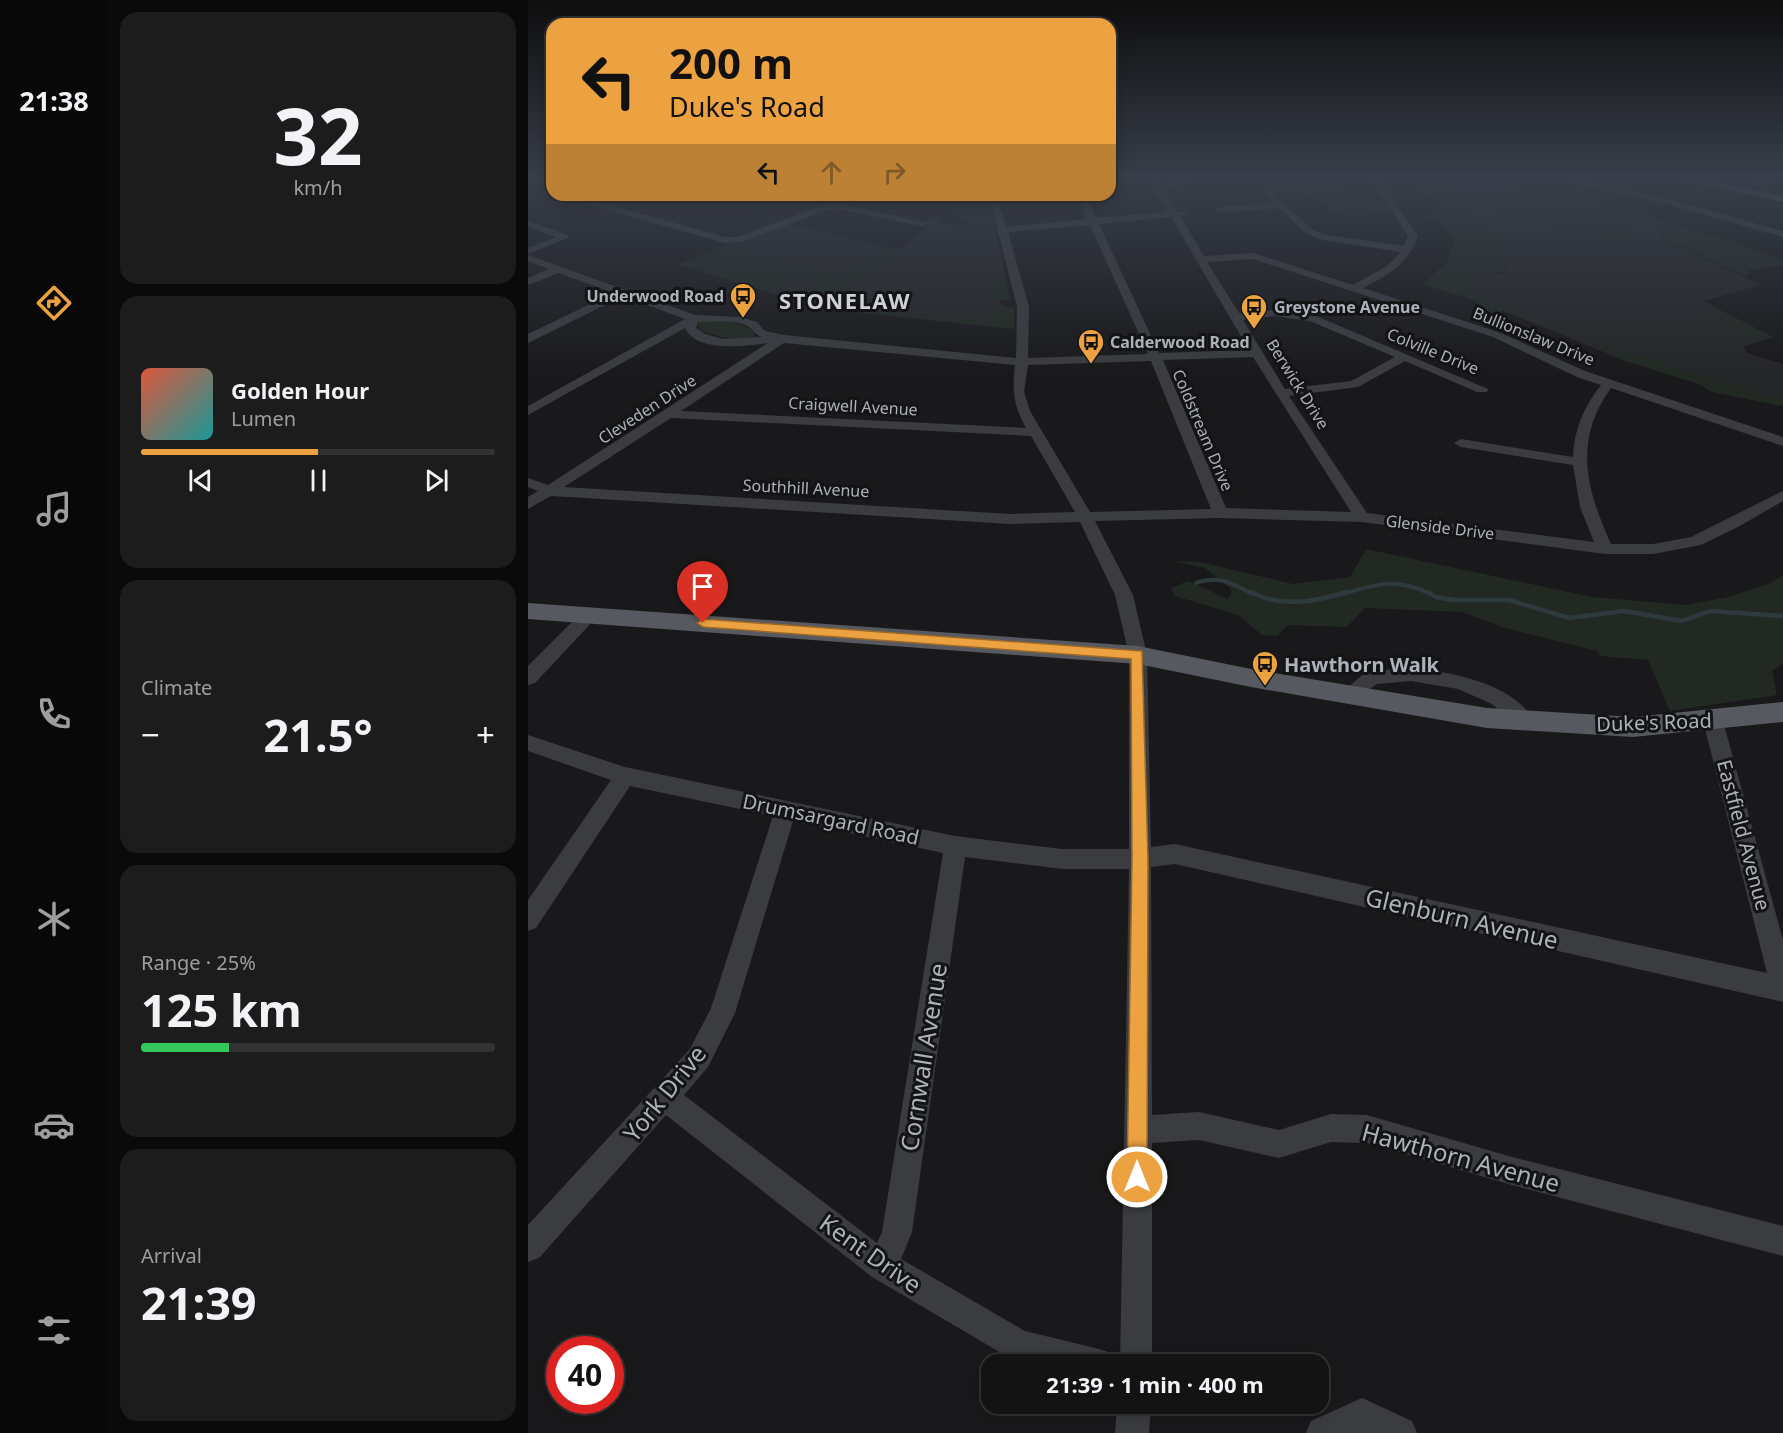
<!DOCTYPE html>
<meta charset="utf-8">
<style>
:root{--surface:#131314;--page:#1c1c1d;--text:#f1f3f6;--muted:#9d9ea0;--line:#323234;--accent:#eca241}
body{margin:0;font-family:"Noto Sans",sans-serif;background:var(--page);color:var(--text);height:100vh;display:flex;flex-direction:column;font-size:22px;white-space:nowrap}
*{box-sizing:border-box;margin:0}
p{font-size:20px;color:var(--muted)}
.icon{flex:none;width:33px;height:33px;fill:none;stroke:currentColor;stroke-width:2;stroke-linecap:round;stroke-linejoin:round}
.map{position:relative;flex:1;overflow:hidden}
.panel{display:flex;flex-direction:column;gap:12px;padding:12px;background:#0a0a0b;width:420px}
.panel>*{flex:none}
.hud{position:absolute;left:18px;top:18px;width:570px;height:183px;border-radius:18px;box-shadow:0 3px 15px #0003,0 0 0 2px var(--line);background:#eca241;color:#111;overflow:hidden}
.speed{position:absolute;left:18px;top:1336px;display:flex;gap:12px;font-size:30px;font-weight:700;text-align:center}
.speed>*{display:grid;place-content:center;width:78px;height:78px;border-radius:50%;background:var(--surface);box-shadow:0 3px 15px #0003,0 0 0 2px var(--line);line-height:1}
.speed .limit{border:9px solid #d22;background:#fff;color:#111}
.pin{position:absolute;display:grid;place-items:center;width:51px;height:51px;color:#fff;margin:-62px -26px;border-radius:50% 50% 50% 0;rotate:-45deg;box-shadow:0 0 6px #0007}
.pin .icon{rotate:45deg}
.me{position:absolute;width:66px;margin:-33px;rotate:0deg;stroke-linejoin:round;filter:drop-shadow(0 0 4px #0008)}
.turn{display:flex;align-items:center;gap:21px;height:126px;padding:0 24px;font-size:27px}
.turn .icon{width:78px;height:78px;stroke-width:2.5}
.turn b{display:block;font-size:42px;line-height:51px}
.lanes{display:flex;align-items:center;height:57px;padding:0 24px;background:#0003;justify-content:center;gap:30px;direction:ltr}
.lanes .off{opacity:.35}
.big{font-size:45px;font-weight:700;line-height:1.1}
.panel .tile{flex:1;display:flex;flex-direction:column;justify-content:center;gap:9px;min-width:0;padding:0 21px;border-radius:18px;background:var(--page)}
.panel .dial{align-items:center;gap:0}
.dial b{font-size:78px;line-height:1}
.song{display:flex;align-items:center;gap:18px}
.cover{width:72px;height:72px;border-radius:9px;background:linear-gradient(135deg,hsl(10 70% 55%),hsl(180 70% 35%))}
.played{height:6px;border-radius:3px;background:linear-gradient(90deg,var(--accent) 50%,var(--line) 50%)}
.keys{display:flex;justify-content:space-around;direction:ltr}
.heat{display:flex;justify-content:space-between;align-items:center;font-size:33px;direction:ltr}
.charge{height:9px;border-radius:4px;background:linear-gradient(90deg,#34c759 25%,var(--line) 0)}
.trip{position:absolute;left:453px;top:1354px;width:348px;height:60px;border-radius:18px;background:var(--surface);box-shadow:0 3px 15px #0003,0 0 0 2px var(--line);font-weight:700;line-height:60px;text-align:center}
main{display:flex;flex:1;min-height:0}
.tabs{display:flex;flex-direction:column;width:108px;justify-content:space-around;align-items:center;background:#080808;color:var(--muted)}
.tabs .icon{width:42px;height:42px}
.tabs .selected{color:var(--accent)}
.tabs b{font-size:27px;color:var(--text)}
.map>svg:first-child{display:block}
.built{fill:#252628}
.green{fill:#212922}
.lines{fill:none;stroke-linecap:round;stroke-linejoin:round}
.stream-far1{stroke:#2f3a3f;stroke-width:4}
.stream{stroke:#2f3a3f;stroke-width:4.5}
.minor{fill:#3a3c40;fill-rule:evenodd}
.major{fill:#56595f;fill-rule:evenodd}
.route{fill:#eca241;stroke:#99692a;stroke-width:1.5}
.labels{text-anchor:middle;dominant-baseline:central;stroke-width:6;stroke-linejoin:round;paint-order:stroke}
.far-poi-label{font-size:16px;font-weight:bold;fill:#acb2ba;stroke:#141416;text-anchor:start}
.far-street-label{font-size:16px;fill:#acb2ba;stroke:#141416}
.poi-label{font-size:20px;font-weight:bold;fill:#acb2ba;stroke:#141416;text-anchor:start}
.street-label{font-size:20px;fill:#acb2ba;stroke:#141416}
.far-district-label{font-size:22px;font-weight:bold;letter-spacing:1.5px;fill:#cdd1d7;stroke:#141416}
.near-street-label{font-size:24px;fill:#acb2ba;stroke:#141416}
</style>
<main>
<nav class="tabs">
<b>21:38</b>
<svg class="icon selected" aria-label="directions" viewBox="0 0 24 24"><path d="M12 3l9 9-9 9-9-9zM9 14v-3h6M13 9l2 2-2 2"/></svg>
<svg class="icon" aria-label="music" viewBox="0 0 24 24"><path d="M9 18V5l10-2v13"/><circle cx="6" cy="18" r="3"/><circle cx="16" cy="16" r="3"/></svg>
<svg class="icon" aria-label="phone" viewBox="0 0 24 24"><path d="M5 4h4l2 5-3 2q2 4 5 5l2-3 5 2v4C11 20 4 13 5 4z"/></svg>
<svg class="icon" aria-label="climate" viewBox="0 0 24 24"><path d="M12 3v18M4 7l16 10M4 17L20 7"/></svg>
<svg class="icon" aria-label="car" viewBox="0 0 24 24"><path d="M5 17H2v-5l4-1 3-4h7l3 4 3 1v5h-3M9 17h6M6 11h13"/><circle cx="7" cy="17" r="2"/><circle cx="17" cy="17" r="2"/></svg>
<svg class="icon" aria-label="filters" viewBox="0 0 24 24"><path d="M4 7h16M4 17h16"/><circle cx="9" cy="7" r="2"/><circle cx="15" cy="17" r="2"/></svg>
</nav>
<section class="panel">
<div class="tile dial"><b>32</b><p>km/h</p></div>
<div class="tile">
<div class="song"><i class="cover"></i><div><b>Golden Hour</b><p>Lumen</p></div></div>
<div class="played"></div>
<div class="keys"><svg class="icon" aria-label="previous" viewBox="0 0 24 24"><path d="M18 5L8 12l10 7zM5 5v14"/></svg><svg class="icon" aria-label="pause" viewBox="0 0 24 24"><path d="M8 5v14M16 5v14"/></svg><svg class="icon" aria-label="next" viewBox="0 0 24 24"><path d="M6 5l10 7-10 7zM19 5v14"/></svg></div>
</div>
<div class="tile"><p>Climate</p>
<div class="heat"><a>−</a><b class="big">21.5°</b><a>+</a></div>
</div>
<div class="tile"><p>Range · 25%</p><b class="big">125 km</b><div class="charge"></div></div>
<div class="tile"><p>Arrival</p><b class="big">21:39</b></div>
</section>
<div class="map">
<svg width="1255" height="1433" viewBox="0 0 1255 1433">
<rect width="100%" height="100%" fill="#19191b"/>
<path class="built" d="M918,179L1098,209L1138,221L1133,239L1233,285L1175,301L1245,337L1215,347L1219,353L1255,364V406L1184,392L1171,384L1095,360L976,311L982,308L949,295L942,288L946,273L955,271L975,274L979,267L970,262L962,249L973,238L957,232L924,202Z
M399,218H413L412,223L417,224L466,226L479,284L471,304L479,328L289,307L151,265L255,223L370,250L397,228Z"/>
<path class="green" d="M728,176L822,177L806,186L821,203L856,200L864,212L816,217L779,194L750,195L748,184Z
M874,177H940L937,179H918L924,202L957,232L973,239L965,243L962,249L980,272L946,273L944,277L948,279L942,288L949,295L983,308L964,315L950,310L953,306L949,301L895,284L919,262L927,240L912,219L899,218L905,213L908,202L896,193L889,181H879Z
M178,195H247L260,199L226,211Z
M299,195H385L349,209Z
M423,195H458L466,226C447,230 437,222 424,211L426,199Z
M986,197L1110,219L1100,239L971,215Z
M1138,222L1207,242L1255,261V265L1222,270L1219,277L1134,238Z
M195,246L240,266L275,276L263,275L236,291L151,264Z
M209,252L287,270L277,275Z
M353,255L356,256L323,285L313,284L295,301L359,308L354,311L457,321L471,304L486,308V329L335,313L289,307L270,301L298,284L275,278L290,271L315,278Z
M475,278L477,279L483,301L457,299Z
M1189,309L1245,337L1233,340L1178,311Z
M170,320L199,321L212,324L226,332V337C206,343 190,336 171,330Z
M1060,339L1171,376L1255,400V406L1184,392L1171,384L1095,360Z
M838,549L1064,597L1158,605L1200,597L1243,583L1255,575V663L1244,671L1249,695L1142,711L1120,660L1072,656L1069,651L977,628L934,612L837,608L819,627L760,625L749,636L734,635L710,615L647,596L643,588L660,581L700,599L704,590L677,568L645,561L672,562L765,584L822,577Z"/>
<g class="lines">
<path class="stream-far1" d="M668,583C693,575 702,583 725,594
M815,594C847,584 870,577 902,594"/>
<path class="stream" d="M722,592C754,608 786,602 819,592
M899,592L908,597L926,600H981L1041,618L1096,611L1154,621L1182,611L1255,616"/>
<path class="minor" d="M619,176H627L633,186L663,176H676L636,191L649,211L662,213L652,216L676,256L726,253L825,285L859,266L873,252L795,240L779,234L751,208L691,213L686,210L691,207L745,203L736,193L740,190L785,230L800,235L876,246L880,236L841,176H849L890,236C880,264 862,274 835,288L973,333L1057,371L1255,437V446L1083,388C1045,440 1058,489 1083,544H1125L1163,537L1255,491V501L1210,527L1173,545L1125,554H1077L834,522L692,518L567,521L605,595L619,655L623,847L647,844L1239,973L1175,721L1178,716L1185,713L1192,716L1195,721L1255,940V1002L647,864L623,867L624,1115L671,1112L751,1130L803,1114L839,1115L984,1157L1255,1226V1256L984,1185L839,1143L803,1142L751,1158L671,1140L624,1143V1365H592L601,869H534L437,857L384,1232L373,1259L497,1331L571,1349L583,1353L587,1365H503L480,1357L344,1277L138,1115L11,1258L0,1262V1225L162,1049L183,1008L245,816L102,786L8,928L0,931V900L83,780L0,751V735L97,767L427,836L534,849H601V655L587,595L552,522L482,524L23,496L0,509V497L10,491L0,487V478L20,485L240,343C217,346 169,353 157,328L0,415V406L157,319L95,296L0,343V334L85,293L31,273L0,285V278L21,269L0,261V255L167,315L212,317L229,322L237,331L256,335L488,358L489,307L461,195H469L478,227L559,219L549,195H557L568,218L640,212ZM643,217L721,350L631,353L571,224ZM562,225L620,354L500,358L501,307L480,232ZM725,259L965,337L1049,377L1073,385C1056,407 1046,429 1045,457L933,439L926,443L933,447L1045,465L1052,507L1066,542L839,513L761,396L830,387L877,361L949,392H959L960,389L788,316L746,310L711,313L679,262ZM746,316L782,321L867,357L823,381L757,389L715,320ZM170,322C185,322 206,319 219,326C225,329 227,335 234,337L195,339L177,334L168,328ZM256,343L487,365C484,390 485,405 498,428L153,411ZM725,357L823,512L698,508L635,360ZM623,361L683,509L562,512L502,411L496,392L500,365ZM143,418L503,436L547,512L482,514L36,487ZM265,821L415,853L354,1232L349,1243L156,1095L180,1067L207,1013Z
M1015,176H1032L1144,200L1255,231V237L1142,205Z
M1244,176L1255,178L1216,191L1212,188Z
M47,195H56L60,199L197,237H209L295,205L310,203L399,223L394,226L310,209L299,210L213,242L197,243L54,203Z
M0,221L40,235L42,237L0,254V248L28,237L0,227Z
M61,609L67,611L70,615L67,619L7,683L0,685V666L55,611Z
M883,667C922,673 985,682 1006,721L1003,726L996,729L989,726L964,704L930,689L883,681L849,684L821,702L814,700L811,695L838,672Z
M834,1398L884,1421L889,1433H778L783,1421Z
M589,1404H623L621,1433H587Z"/>
<path class="major" d="M1135,176H1158L1255,196V202Z
M0,603L610,646L723,669L959,708L1105,717L1255,702V722L1105,737L959,728L723,687L610,664L0,619Z"/>
</g>
<linearGradient id="sky" x2="0" y2="1"><stop stop-color="#0e0e0f"/><stop offset="0.47" stop-color="#383e4a"/><stop offset="1" stop-color="#383e4a" stop-opacity="0"/></linearGradient>
<rect width="1255" height="377" fill="url(#sky)"/>
<path class="route" d="M175,619L614,651L620,859L619,1177L616,1184L609,1187L602,1184L599,1177L604,859L603,659L175,627L169,623Z"/>
<defs>
<g id="bus-pin" transform="scale(1.35)"><path d="M0 17L-7.5 6A9.5 9.5 0 1 1 7.5 6Z" fill="#eca241" stroke="#141416"/><path d="M-5-6H5V4H4V6H2V4H-2V6H-4V4H-5ZM-3.5-4V0h7V-4ZM-3.5 1.2v1.5H-2V1.2ZM2 1.2v1.5H3.5V1.2Z" fill="#111"/></g>
</defs>
<g fill-rule="evenodd">
<use href="#bus-pin" x="215" y="296"/>
<use href="#bus-pin" x="726" y="307"/>
<use href="#bus-pin" x="563" y="342"/>
<use href="#bus-pin" x="737" y="664"/>
</g>
<g class="labels">
<g class="far-poi-label">
<text x="196" y="296" text-anchor="end">Underwood Road</text>
<text x="746" y="307">Greystone Avenue</text>
<text x="582" y="342">Calderwood Road</text>
</g>
<g class="far-street-label">
<text transform="translate(1006 336) rotate(22)">Bullionslaw Drive</text>
<text transform="translate(905 351) rotate(22)">Colville Drive</text>
<text transform="translate(770 384) rotate(58)">Berwick Drive</text>
<text transform="translate(325 406) rotate(3)">Craigwell Avenue</text>
<text transform="translate(119 409) rotate(-33)">Cleveden Drive</text>
<text transform="translate(675 430) rotate(67)">Coldstream Drive</text>
<text transform="translate(278 488) rotate(3)">Southhill Avenue</text>
<text transform="translate(912 527) rotate(7)">Glenside Drive</text>
</g>
<g class="poi-label">
<text x="756" y="664">Hawthorn Walk</text>
</g>
<g class="street-label">
<text transform="translate(1126 722) rotate(-2)">Duke's Road</text>
<text transform="translate(303 819) rotate(12)">Drumsargard Road</text>
<text transform="translate(1216 835) rotate(75)">Eastfield Avenue</text>
</g>
<g class="far-district-label">
<text x="317" y="300">STONELAW</text>
</g>
<g class="near-street-label">
<text transform="translate(934 918) rotate(13)">Glenburn Avenue</text>
<text transform="translate(395 1057) rotate(-81)">Cornwall Avenue</text>
<text transform="translate(136 1093) rotate(-51)">York Drive</text>
<text transform="translate(933 1157) rotate(15)">Hawthorn Avenue</text>
<text transform="translate(343 1253) rotate(35)">Kent Drive</text>
</g>
</g>
</svg>
<div class="speed"><div class="limit">40</div></div>
<div class="pin" style="left:175px;top:623px;background:#d93025"><svg class="icon" aria-label="arrive" viewBox="0 0 24 24"><path d="M6 21V4h12l-3 4 3 4H6"/></svg></div>
<svg class="me" style="left:609px;top:1177px" viewBox="-20 -20 40 40"><circle r="17" fill="#eca241" stroke="#fff" stroke-width="3"/><path d="M0-11L8 9 0 5-8 9z" fill="#fff"/></svg>
<div class="trip">21:39 · 1 min · 400 m</div>
<div class="hud">
<div class="turn"><svg class="icon" aria-label="left" viewBox="0 0 24 24"><path d="M17 20v-9H6M10 6l-5 5 5 5"/></svg><div><b>200 m</b>Duke's Road</div></div>
<div class="lanes"><svg class="icon" aria-label="left" viewBox="0 0 24 24"><path d="M17 20v-9H6M10 6l-5 5 5 5"/></svg><svg class="icon off" aria-label="ahead" viewBox="0 0 24 24"><path d="M12 20V5M6 11l6-6 6 6"/></svg><svg class="icon off" aria-label="right" viewBox="0 0 24 24"><path d="M7 20v-9h11M14 6l5 5-5 5"/></svg></div>
</div>
</div>
</main>
